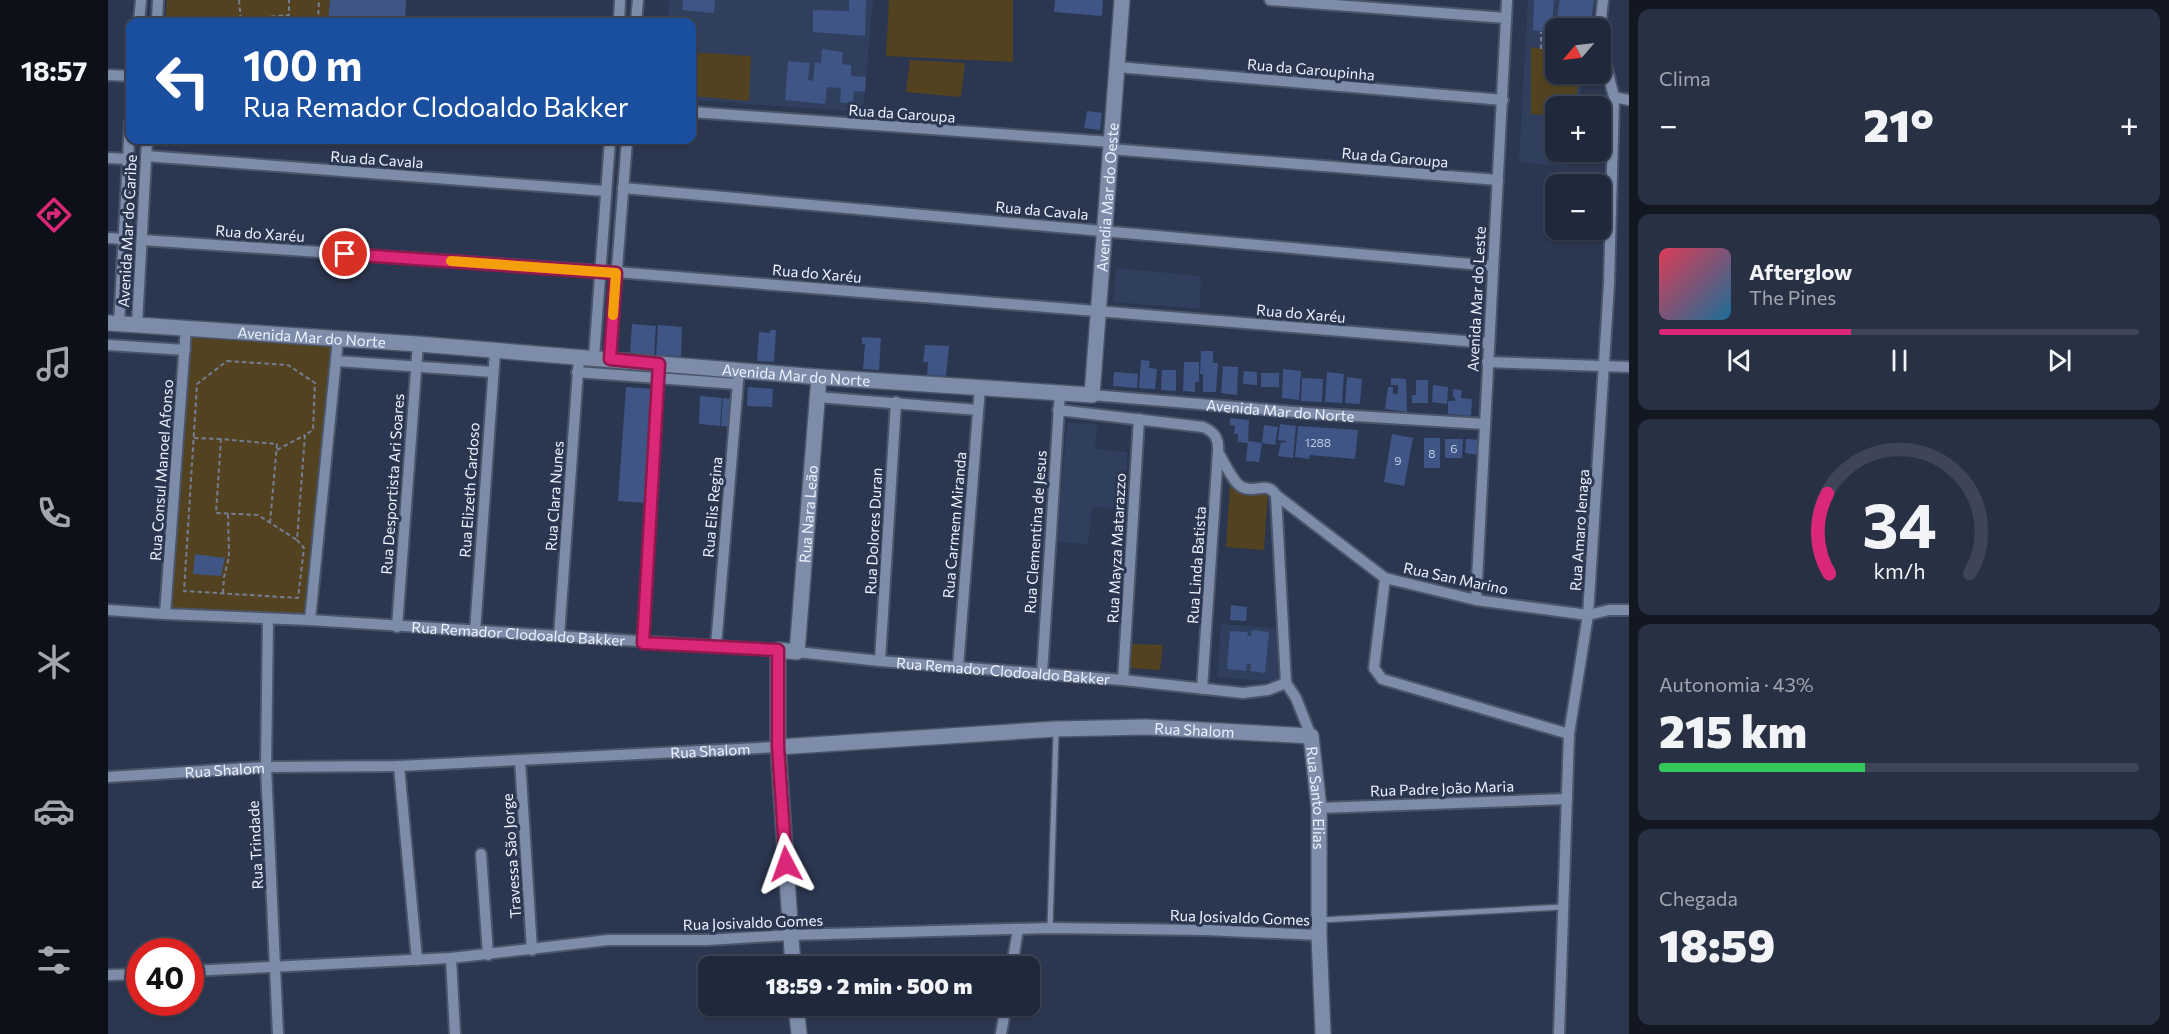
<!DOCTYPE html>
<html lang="pt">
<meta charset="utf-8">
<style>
:root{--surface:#20293c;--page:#283143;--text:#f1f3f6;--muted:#a2a6af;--line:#3d4556;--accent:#db2777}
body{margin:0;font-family:Commissioner,sans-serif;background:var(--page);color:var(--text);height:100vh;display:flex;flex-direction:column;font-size:22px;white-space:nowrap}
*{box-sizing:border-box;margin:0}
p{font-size:20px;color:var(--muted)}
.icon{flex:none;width:33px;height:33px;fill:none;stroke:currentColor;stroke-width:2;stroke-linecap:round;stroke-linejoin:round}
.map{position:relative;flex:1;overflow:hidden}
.drawer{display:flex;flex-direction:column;gap:9px;padding:9px;background:#121721;width:540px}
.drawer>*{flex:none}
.guide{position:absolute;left:18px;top:18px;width:570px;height:126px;border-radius:12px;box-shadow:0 2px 4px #0004,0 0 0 2px var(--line);background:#1a4fa0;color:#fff;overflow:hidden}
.needle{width:39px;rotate:242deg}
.fabs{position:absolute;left:1437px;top:18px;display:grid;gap:12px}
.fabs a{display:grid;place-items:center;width:66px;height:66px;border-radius:12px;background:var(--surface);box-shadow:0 2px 4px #0004,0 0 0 2px var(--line);font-size:30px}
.speed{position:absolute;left:18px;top:938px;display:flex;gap:12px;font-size:30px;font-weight:700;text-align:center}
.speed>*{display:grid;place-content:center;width:78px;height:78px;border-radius:50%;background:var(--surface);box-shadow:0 2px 4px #0004,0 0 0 2px var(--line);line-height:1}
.speed .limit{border:9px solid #d22;background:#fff;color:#111}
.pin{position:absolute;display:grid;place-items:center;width:51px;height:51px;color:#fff;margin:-26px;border:3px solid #fff;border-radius:50%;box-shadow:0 2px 6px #0007}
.me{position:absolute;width:66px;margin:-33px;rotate:356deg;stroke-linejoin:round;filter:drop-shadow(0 0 4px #0008)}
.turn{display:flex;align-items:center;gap:21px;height:126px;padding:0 18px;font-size:27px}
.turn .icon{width:78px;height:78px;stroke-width:2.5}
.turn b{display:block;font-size:42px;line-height:51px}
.big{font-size:45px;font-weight:800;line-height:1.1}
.drawer .tile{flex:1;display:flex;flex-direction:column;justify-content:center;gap:9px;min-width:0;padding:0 21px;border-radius:12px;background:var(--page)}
.drawer .dial{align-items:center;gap:0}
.dial svg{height:156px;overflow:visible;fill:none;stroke:var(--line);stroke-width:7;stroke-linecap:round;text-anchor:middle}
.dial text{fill:var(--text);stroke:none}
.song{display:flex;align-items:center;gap:18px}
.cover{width:72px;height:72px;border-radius:9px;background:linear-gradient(135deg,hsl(350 70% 55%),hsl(200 70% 35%))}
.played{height:6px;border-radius:3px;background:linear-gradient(90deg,var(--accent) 40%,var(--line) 40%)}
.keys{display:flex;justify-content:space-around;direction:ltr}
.heat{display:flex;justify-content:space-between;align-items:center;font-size:33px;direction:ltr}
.charge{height:9px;border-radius:4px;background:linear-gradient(90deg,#34c759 43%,var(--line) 0)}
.trip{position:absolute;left:590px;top:956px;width:342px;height:60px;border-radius:12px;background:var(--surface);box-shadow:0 2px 4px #0004,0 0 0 2px var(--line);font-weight:800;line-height:60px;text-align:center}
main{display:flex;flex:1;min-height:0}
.tabs{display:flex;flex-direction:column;width:108px;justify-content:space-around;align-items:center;background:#0d1018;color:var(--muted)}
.tabs .icon{width:42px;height:42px}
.tabs .on{color:var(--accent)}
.tabs b{font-size:27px;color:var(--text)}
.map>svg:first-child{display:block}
.built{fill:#303f5e}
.green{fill:#52421f}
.building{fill:#3f5585}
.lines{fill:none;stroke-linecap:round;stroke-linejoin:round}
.lane-casing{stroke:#4b5569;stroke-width:8}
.street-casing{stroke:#4b5569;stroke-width:14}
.secondary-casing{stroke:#4b5569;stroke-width:18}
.path{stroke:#747e92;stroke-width:2;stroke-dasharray:4.5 3;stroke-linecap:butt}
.lane{stroke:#7d8ca9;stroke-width:5}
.street{stroke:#7d8ca9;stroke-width:10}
.secondary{stroke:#7d8ca9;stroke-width:15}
.route-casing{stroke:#8e194d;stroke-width:15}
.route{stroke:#db2777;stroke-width:10}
.slow{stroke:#f59e0b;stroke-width:10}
.labels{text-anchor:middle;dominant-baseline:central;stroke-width:6;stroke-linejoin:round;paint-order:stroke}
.number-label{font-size:12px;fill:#c0cbe0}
.street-label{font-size:15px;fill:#ebf2fe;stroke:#2b3750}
</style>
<main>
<nav class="tabs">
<b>18:57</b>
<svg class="icon on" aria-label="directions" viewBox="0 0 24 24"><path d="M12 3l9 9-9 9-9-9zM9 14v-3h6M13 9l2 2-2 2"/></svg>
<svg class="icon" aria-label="music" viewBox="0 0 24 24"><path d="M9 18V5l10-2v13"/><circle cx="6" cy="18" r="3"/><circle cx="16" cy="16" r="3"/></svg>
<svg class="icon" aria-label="phone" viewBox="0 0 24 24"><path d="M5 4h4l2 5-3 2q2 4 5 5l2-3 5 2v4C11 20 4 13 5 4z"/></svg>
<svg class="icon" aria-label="climate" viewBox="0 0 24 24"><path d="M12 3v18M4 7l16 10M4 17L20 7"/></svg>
<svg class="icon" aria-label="car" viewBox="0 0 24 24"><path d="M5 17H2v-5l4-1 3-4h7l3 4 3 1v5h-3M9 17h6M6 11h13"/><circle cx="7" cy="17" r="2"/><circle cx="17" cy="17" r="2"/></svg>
<svg class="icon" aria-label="filters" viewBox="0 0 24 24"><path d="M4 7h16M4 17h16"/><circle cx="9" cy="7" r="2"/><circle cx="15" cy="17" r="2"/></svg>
</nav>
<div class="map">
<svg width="1521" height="1034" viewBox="0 0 1521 1034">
<rect width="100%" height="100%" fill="#2b3750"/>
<path class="built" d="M561,0H765L755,112L584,100V22H560Z
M1420,0H1488L1482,28H1448V74H1475L1470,106H1448V152H1462L1459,167L1411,162Z
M1008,268L1093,276L1092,309L1005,302Z
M959,423L989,424L987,449L1019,452L1017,508L984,507L980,544L949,542Z
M1113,624L1172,629L1169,682L1109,677Z"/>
<path class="green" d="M59,0H222L220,22H57Z
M781,0H905V62L778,56Z
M1423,47L1447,51L1448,74H1471L1468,106H1448L1447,116L1423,114Z
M584,52L643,56L641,101L584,96Z
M802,60L857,63L853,97L798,92Z
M85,328L230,343L202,620L57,614Z
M1122,487L1160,492L1156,550L1118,547Z
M1023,644L1055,645L1052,670L1020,668Z"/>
<path class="building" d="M222,0H298L297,22H220Z
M575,0H607L606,13L574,10Z
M741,0H758L757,36L705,32V10L741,11Z
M947,0H995L994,16L946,12Z
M1426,0H1446L1444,26L1447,27L1452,0H1486L1482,28H1448V31L1442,30V33L1425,30Z
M714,49L735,52L734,64L743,65V76L758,77L757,92L746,91L745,104L732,102L733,88L719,87L717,104L677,100L680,61L702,63L700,80L705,81L707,62L713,63Z
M979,111L994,113L992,130L976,128Z
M524,324L548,326L546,356L522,354Z
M550,325L574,327L573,357L548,356Z
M662,330H668L666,362L649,361L651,332L662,333Z
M754,337L773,338L771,370L755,369L757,344H754Z
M817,345L841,346L838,376L819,375L820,362H815Z
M1093,351H1105V363H1110L1108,392H1095V374H1092Z
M1033,360L1042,361L1041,368L1049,369L1047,389L1031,388Z
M1076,362H1091V382H1087V392L1075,391Z
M1115,366L1130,367L1129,395L1113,393Z
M1175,369L1193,371L1191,400L1174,398Z
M1054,370H1068V391L1053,390Z
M1136,371L1149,372V385L1135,384Z
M1006,372L1030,374L1029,388L1005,386Z
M1219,372L1236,374L1234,403L1217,402Z
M1153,373H1171V387H1153Z
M1239,377L1254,379L1252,404L1237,403Z
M1194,378L1215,379L1214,402L1193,401Z
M1283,378L1298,379L1299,412L1277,409L1280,387H1285V394H1290V385H1283Z
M1308,380H1320V403H1304V395H1308Z
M1325,385L1340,387L1339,404L1324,402Z
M518,387L546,389L538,503L510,501Z
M640,387L665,389L664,407L639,406Z
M1345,389L1354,390L1353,398L1364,399L1363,416L1340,414V401H1347V397H1345Z
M592,396L614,398L612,426L591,424Z
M615,398L626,399L625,427L613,426Z
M1122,418L1141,420L1140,443L1130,442V434H1126L1127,426L1122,425Z
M1172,424L1188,426L1185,458L1170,456L1173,442L1178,443V441L1170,440Z
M1156,425L1170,427L1167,445L1154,443Z
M1190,426L1250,430L1247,459L1202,455L1201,459L1187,457Z
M1284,434L1305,438L1296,486L1276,482Z
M1316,438H1332V468H1316Z
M1337,439H1355L1354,458H1337Z
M1358,439L1374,440L1373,455L1357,453Z
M1140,441L1154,443L1151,462L1138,461Z
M87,554L117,558L113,576L85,574Z
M1123,605L1139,607L1138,621L1122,620Z
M1144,630L1161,632L1157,673L1142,671L1143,664L1139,663L1138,671L1119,669L1122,631L1140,632L1139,636H1143Z"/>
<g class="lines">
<g class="lane-casing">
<path id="lane" d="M1212,920L1455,907
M942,928L948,732"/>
</g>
<g class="street-casing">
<g id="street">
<path d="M1162,0L1398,18"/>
<path d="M31,22L33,0"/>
<path d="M49,22L50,0"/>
<path d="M511,22L512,0"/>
<path d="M528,22L530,0"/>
<path d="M1492,28L1495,0"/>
<path d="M1009,67L1395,100"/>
<path d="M0,75L22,76"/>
<path d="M1506,97L1521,100"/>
<path d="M584,112L1003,142"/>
<path d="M1002,149L1390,180"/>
<path d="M38,156L498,191"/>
<path d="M0,158L20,159"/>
<path d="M515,188L1385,266"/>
<path d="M0,238L15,239"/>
<path d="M34,240L508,272L1381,343"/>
<path d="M11,324L22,122"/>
<path d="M29,324L39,140"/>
<path d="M0,345L77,350"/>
<path d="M486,358L502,140"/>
<path d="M502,359L519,140"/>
<path d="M229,361L385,372"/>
<path d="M1379,362L1521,367"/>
<path d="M469,372L629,384"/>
<path id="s1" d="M984,395L1199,413L1377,424"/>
<path d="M709,397L870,410"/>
<path d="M950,410L1095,427C1107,432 1111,439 1110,452L1094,689"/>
<path d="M1110,452C1115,460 1126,484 1134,487C1147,494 1159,480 1168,495L1277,578L1368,600L1480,615L1501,610H1521"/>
<path d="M1168,495L1178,683L1188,698L1203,736"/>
<path d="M1277,578L1266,668L1274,679L1461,734"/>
<path d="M1368,600L1399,0"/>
<path id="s2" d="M0,610L57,614L202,620L670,650"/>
<path d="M57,614L78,328"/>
<path d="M160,619L158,767L170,1034"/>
<path d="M202,620L230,339"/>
<path d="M289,627L310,344"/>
<path d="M367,631L387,352"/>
<path d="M451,636L471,357"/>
<path d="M535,643L551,364"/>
<path d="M608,646L631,370"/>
<path id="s3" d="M689,652L772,661L1015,680L1135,693L1160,690L1178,683"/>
<path d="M772,661L788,402"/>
<path d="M850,667L872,387"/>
<path d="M934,674L952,392"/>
<path d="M1015,680L1031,419"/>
<path d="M412,760L424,950"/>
<path d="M291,766L309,960"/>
<path id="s4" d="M0,777L158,767L291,766L670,747"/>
<path d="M1211,808L1459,799"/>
<path d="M373,854L380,955"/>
<path d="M343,958L347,1034"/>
<path d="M904,966L910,929"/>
<path d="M82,971L343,958L500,940H599L683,935L942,928L1097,930L1211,935"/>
<path d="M0,975L32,974"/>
<path d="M893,1034L898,1005"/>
<path d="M1451,1034L1461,734L1480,615L1501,284L1506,97L1494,49L1492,29"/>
</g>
</g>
<g class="secondary-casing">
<g id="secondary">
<path id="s5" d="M0,323L310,344L711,377L984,395L1014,0"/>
<path id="s6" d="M670,747L948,729L1038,727L1203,736L1211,808V935L1215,1034"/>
<path id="s7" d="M685,966L670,747V650L689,652L711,377"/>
<path d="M688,1005L691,1034"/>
</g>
</g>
<path class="path" d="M131,0L133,22
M133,19L181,15V0
M210,22L211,0
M1433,49V32
M119,361L180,365L207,383L205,430L197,435L189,540L196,548L190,598L76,591L89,384Z
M86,438L113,439
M169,450L197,435
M162,523L169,444L113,439L108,513L150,515L189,540
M115,593L116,577L121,557L120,513"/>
<use href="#lane" class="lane"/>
<use href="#street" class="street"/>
<use href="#secondary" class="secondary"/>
</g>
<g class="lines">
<g class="route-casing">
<path id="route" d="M237,254L508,273L502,359L551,364L535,643L670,650V747L678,864"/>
</g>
<use href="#route" class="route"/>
<path class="slow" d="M343,261L508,273L505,315"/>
</g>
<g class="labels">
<g class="number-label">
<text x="1210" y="442">1288</text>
<text x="1346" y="448">6</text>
<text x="1324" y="453">8</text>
<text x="1290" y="460">9</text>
</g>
<g class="street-label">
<text transform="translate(1203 69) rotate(5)">Rua da Garoupinha</text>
<text transform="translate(794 113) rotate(4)">Rua da Garoupa</text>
<text transform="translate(1287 157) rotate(5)">Rua da Garoupa</text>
<text transform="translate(269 159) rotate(4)">Rua da Cavala</text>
<text stroke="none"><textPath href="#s5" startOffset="1185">Avendia Mar do Oeste</textPath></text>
<text transform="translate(934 210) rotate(5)">Rua da Cavala</text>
<text transform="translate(19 231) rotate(-87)">Avenida Mar do Caribe</text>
<text transform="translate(152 233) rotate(4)">Rua do Xaréu</text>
<text transform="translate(709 273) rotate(5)">Rua do Xaréu</text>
<text transform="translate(1368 299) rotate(-87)">Avenida Mar do Leste</text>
<text transform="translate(1193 313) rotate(5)">Rua do Xaréu</text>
<text stroke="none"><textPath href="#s5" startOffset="204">Avenida Mar do Norte</textPath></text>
<text stroke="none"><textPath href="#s5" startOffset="690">Avenida Mar do Norte</textPath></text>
<text stroke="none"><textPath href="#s1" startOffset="189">Avenida Mar do Norte</textPath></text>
<text transform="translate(53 470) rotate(-86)">Rua Consul Manoel Afonso</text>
<text transform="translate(284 484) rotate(-86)">Rua Desportista Ari Soares</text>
<text transform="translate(361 490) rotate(-86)">Rua Elizeth Cardoso</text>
<text transform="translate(446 496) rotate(-86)">Rua Clara Nunes</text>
<text transform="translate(604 507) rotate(-85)">Rua Elis Regina</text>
<text stroke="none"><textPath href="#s7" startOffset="474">Rua Nara Leão</textPath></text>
<text transform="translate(846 525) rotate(-85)">Rua Carmem Miranda</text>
<text transform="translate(1471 530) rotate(-86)">Rua Amaro Ienaga</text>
<text transform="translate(765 531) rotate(-87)">Rua Dolores Duran</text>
<text transform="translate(927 532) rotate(-86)">Rua Clementina de Jesus</text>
<text transform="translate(1008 548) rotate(-87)">Rua Mayza Matarazzo</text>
<text transform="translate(1088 565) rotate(-86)">Rua Linda Batista</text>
<text transform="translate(1348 578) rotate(12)">Rua San Marino</text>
<text stroke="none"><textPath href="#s2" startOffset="411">Rua Remador Clodoaldo Bakker</textPath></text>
<text stroke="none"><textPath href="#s3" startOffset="207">Rua Remador Clodoaldo Bakker</textPath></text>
<text stroke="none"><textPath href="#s6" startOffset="417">Rua Shalom</textPath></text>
<text stroke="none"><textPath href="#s4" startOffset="603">Rua Shalom</textPath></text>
<text stroke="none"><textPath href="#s4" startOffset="117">Rua Shalom</textPath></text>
<text transform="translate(1334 788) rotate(-2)">Rua Padre João Maria</text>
<text stroke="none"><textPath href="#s6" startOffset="596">Rua Santo Elias</textPath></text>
<text transform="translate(147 845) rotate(-93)">Rua Trindade</text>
<text transform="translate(403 856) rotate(-94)">Travessa São Jorge</text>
<text transform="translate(1132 917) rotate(2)">Rua Josivaldo Gomes</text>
<text transform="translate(645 922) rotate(-2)">Rua Josivaldo Gomes</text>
</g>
</g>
</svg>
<div class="fabs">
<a><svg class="needle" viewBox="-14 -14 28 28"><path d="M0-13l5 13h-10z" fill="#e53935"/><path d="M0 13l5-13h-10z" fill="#a2a6af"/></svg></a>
<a>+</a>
<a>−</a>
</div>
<div class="speed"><div class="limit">40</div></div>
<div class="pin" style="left:237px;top:254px;background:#d93025"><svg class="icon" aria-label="arrive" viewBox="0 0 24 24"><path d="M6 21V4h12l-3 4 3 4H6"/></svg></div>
<svg class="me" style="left:678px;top:864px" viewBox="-20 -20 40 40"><path d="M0-17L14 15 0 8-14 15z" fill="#db2777" stroke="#fff" stroke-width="4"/></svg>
<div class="trip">18:59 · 2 min · 500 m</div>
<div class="guide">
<div class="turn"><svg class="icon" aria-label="left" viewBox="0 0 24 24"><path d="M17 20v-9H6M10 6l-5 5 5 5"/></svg><div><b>100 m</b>Rua Remador Clodoaldo Bakker</div></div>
</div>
</div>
<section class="drawer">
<div class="tile"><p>Clima</p>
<div class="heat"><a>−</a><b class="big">21°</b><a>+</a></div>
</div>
<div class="tile">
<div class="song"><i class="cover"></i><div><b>Afterglow</b><p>The Pines</p></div></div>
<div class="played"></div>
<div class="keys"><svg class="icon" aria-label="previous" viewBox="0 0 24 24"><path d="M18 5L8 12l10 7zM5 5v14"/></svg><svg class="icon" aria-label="pause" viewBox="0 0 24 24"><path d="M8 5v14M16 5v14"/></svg><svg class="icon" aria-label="next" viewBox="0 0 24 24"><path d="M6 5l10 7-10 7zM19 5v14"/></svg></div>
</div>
<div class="tile dial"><svg viewBox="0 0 100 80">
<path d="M14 69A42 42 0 1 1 86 69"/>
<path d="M14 69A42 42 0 0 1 13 28" stroke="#db2777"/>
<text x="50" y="56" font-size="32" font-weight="700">34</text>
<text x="50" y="72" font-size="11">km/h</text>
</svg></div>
<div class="tile"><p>Autonomia · 43%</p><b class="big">215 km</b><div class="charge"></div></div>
<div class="tile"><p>Chegada</p><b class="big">18:59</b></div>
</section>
</main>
